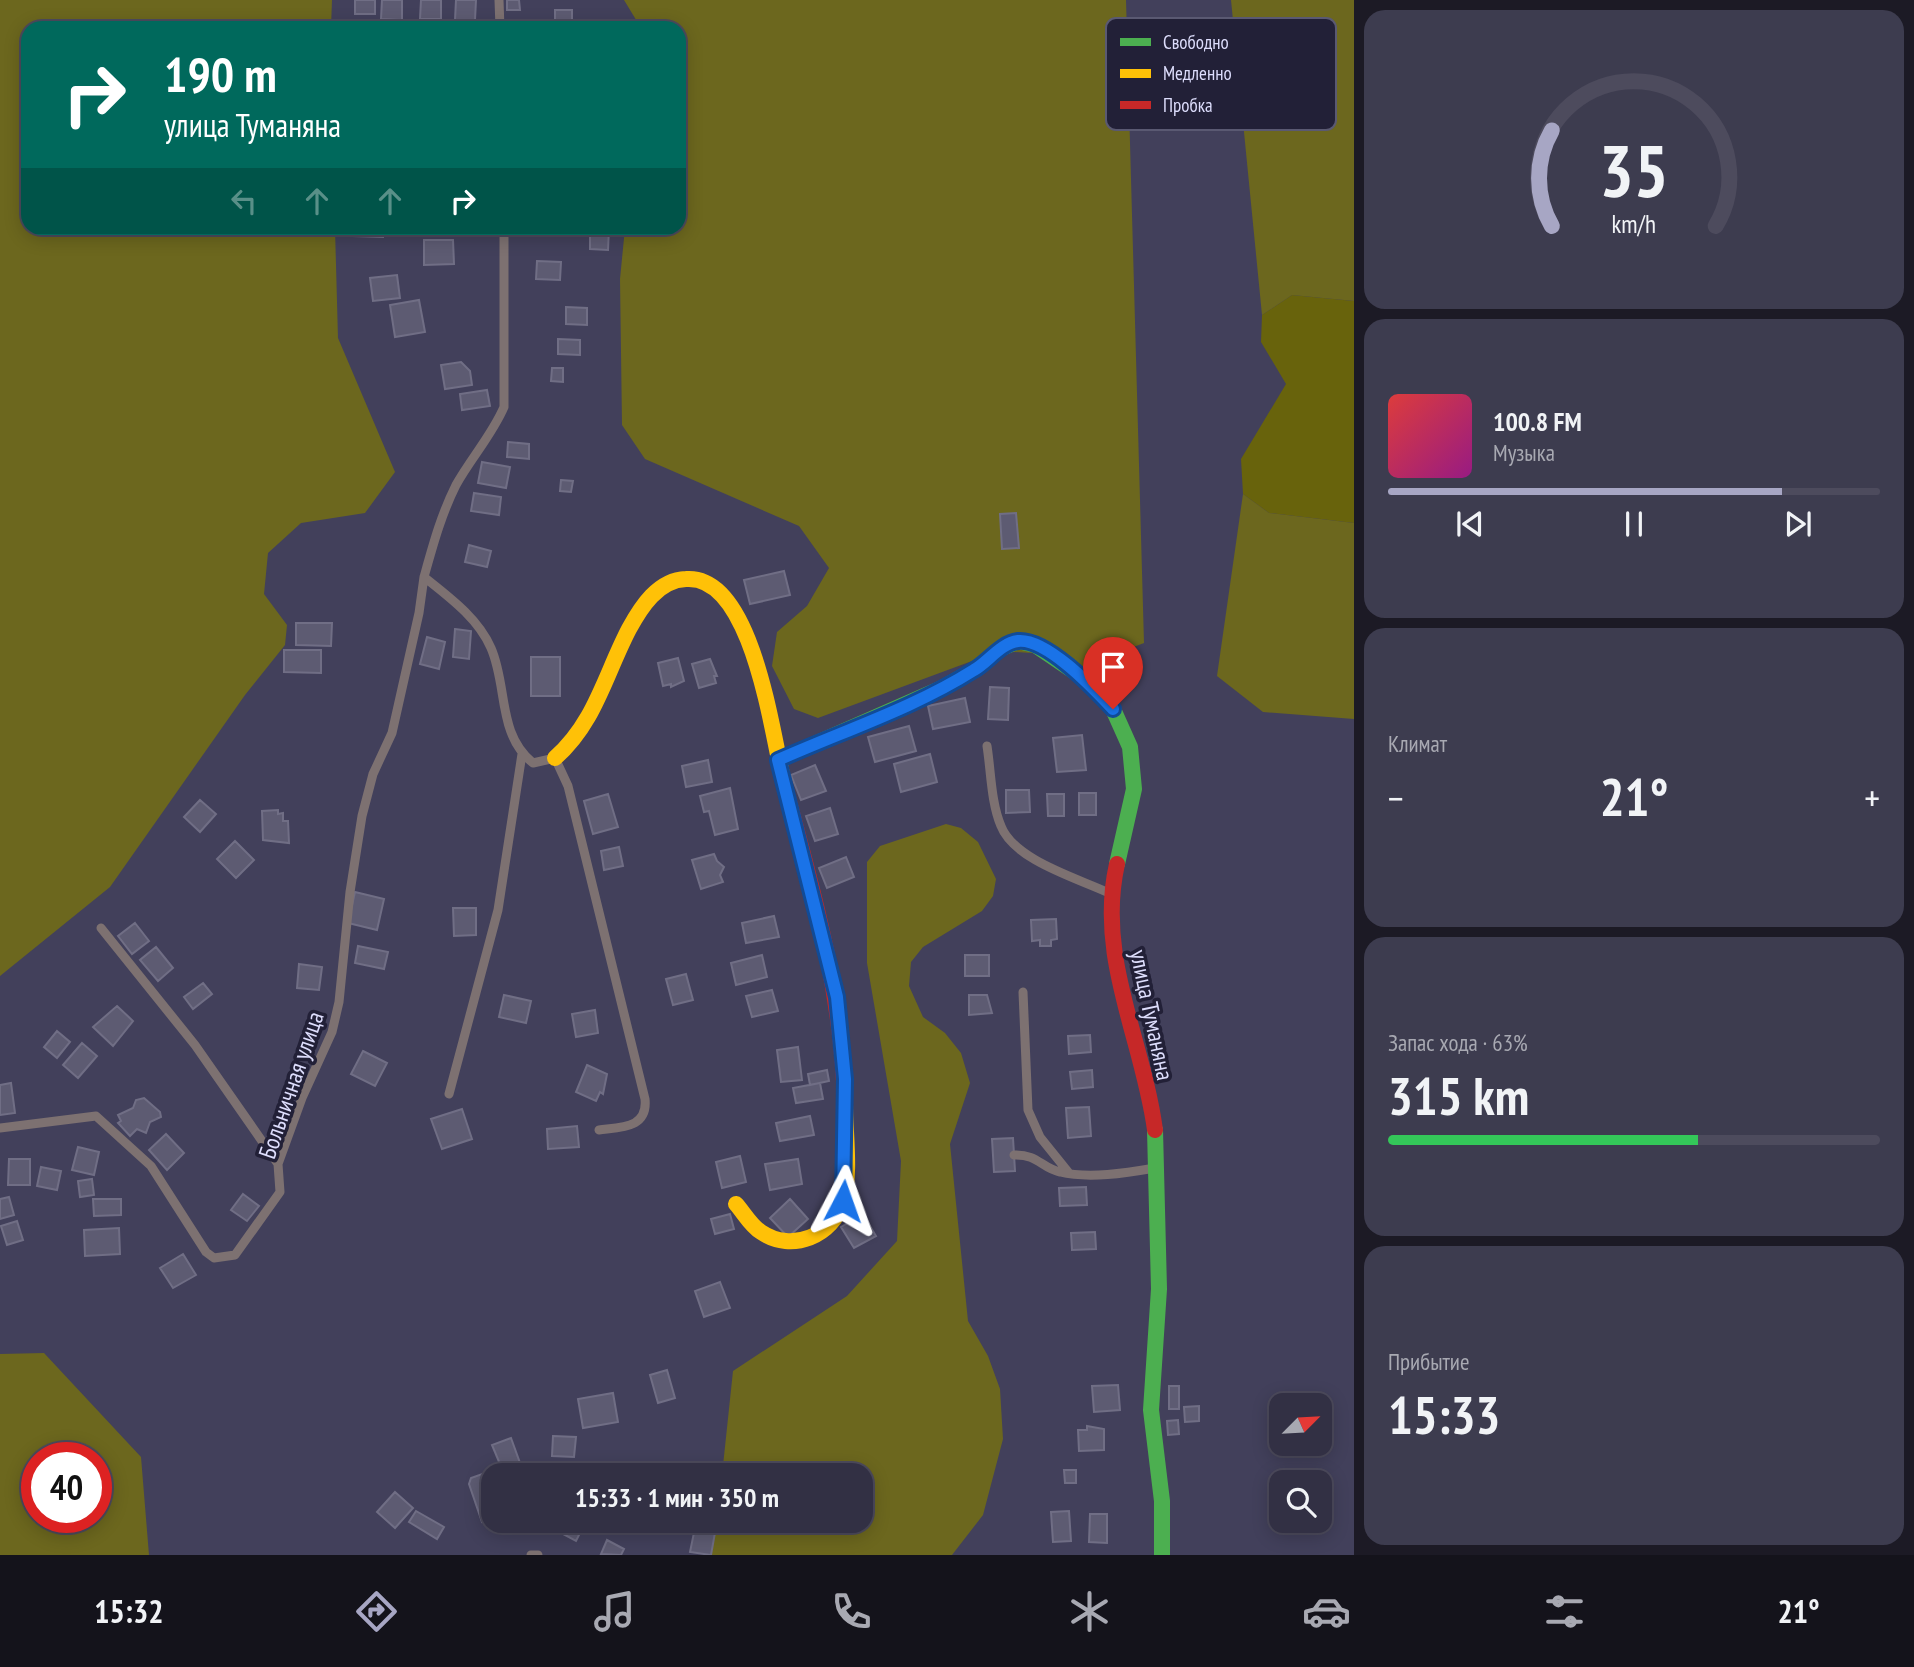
<!DOCTYPE html>
<html lang="ru">
<meta charset="utf-8">
<style>
:root{--surface:#323044;--page:#3d3c4f;--text:#f1f3f6;--muted:#a8a9b2;--line:#4d4b5d;--accent:#a7a6c4}
body{margin:0;font-family:"PT Sans Narrow",sans-serif;background:var(--page);color:var(--text);height:100vh;display:flex;flex-direction:column;font-size:26px;white-space:nowrap}
*{box-sizing:border-box;margin:0}
p{font-size:23px;color:var(--muted)}
.icon{flex:none;width:38px;height:38px;fill:none;stroke:currentColor;stroke-width:2;stroke-linecap:round;stroke-linejoin:round}
.map{position:relative;flex:1;overflow:hidden}
.details{display:flex;flex-direction:column;gap:10px;padding:10px;background:#1c1a25;width:560px}
.details>*{flex:none}
.guide{position:absolute;left:21px;top:21px;width:665px;height:214px;border-radius:21px;box-shadow:0 4px 18px #0003,0 0 0 2px var(--line);background:#00695c;color:#fff;overflow:hidden}
.needle{width:46px;rotate:66deg}
.buttons{position:absolute;left:1269px;top:1393px;display:grid;gap:14px}
.buttons a{display:grid;place-items:center;width:63px;height:63px;border-radius:14px;background:var(--surface);box-shadow:0 4px 18px #0003,0 0 0 2px var(--line);font-size:35px}
.speed{position:absolute;left:21px;top:1442px;display:flex;gap:14px;font-size:35px;font-weight:700;text-align:center}
.speed>*{display:grid;place-content:center;width:91px;height:91px;border-radius:50%;background:var(--surface);box-shadow:0 4px 18px #0003,0 0 0 2px var(--line);line-height:1}
.speed .limit{border:10px solid #d22;background:#fff;color:#111}
.pin{position:absolute;display:grid;place-items:center;width:60px;height:60px;color:#fff;margin:-72px -30px;border-radius:50% 50% 50% 0;rotate:-45deg;box-shadow:0 0 7px #0007}
.pin .icon{rotate:45deg}
.me{position:absolute;width:77px;margin:-38px;rotate:4deg;stroke-linejoin:round;filter:drop-shadow(0 0 5px #0008)}
.turn{display:flex;align-items:center;gap:24px;height:147px;padding:0 28px;font-size:32px}
.turn .icon{width:91px;height:91px;stroke-width:2.5}
.turn b{display:block;font-size:49px;line-height:60px}
.lanes{display:flex;align-items:center;height:66px;padding:0 28px;background:#0003;justify-content:center;gap:35px;direction:ltr}
.lanes .off{opacity:.35}
.big{font-size:52px;font-weight:700;line-height:1.1}
.details .tile{flex:1;display:flex;flex-direction:column;justify-content:center;gap:10px;min-width:0;padding:0 24px;border-radius:21px;background:var(--page)}
.details .dial{align-items:center;gap:0}
.dial svg{height:182px;overflow:visible;fill:none;stroke:var(--line);stroke-width:7;stroke-linecap:round;text-anchor:middle}
.dial text{fill:var(--text);stroke:none}
.song{display:flex;align-items:center;gap:21px}
.cover{width:84px;height:84px;border-radius:10px;background:linear-gradient(135deg,hsl(0 70% 55%),hsl(310 70% 35%))}
.played{height:7px;border-radius:4px;background:linear-gradient(90deg,var(--accent) 80%,var(--line) 80%)}
.keys{display:flex;justify-content:space-around;direction:ltr}
.heat{display:flex;justify-content:space-between;align-items:center;font-size:38px;direction:ltr}
.charge{height:10px;border-radius:5px;background:linear-gradient(90deg,#34c759 63%,var(--line) 0)}
.trip{position:absolute;left:481px;top:1463px;width:392px;height:70px;border-radius:21px;background:var(--surface);box-shadow:0 4px 18px #0003,0 0 0 2px var(--line);font-weight:700;line-height:70px;text-align:center}
.menu{display:flex;height:112px;justify-content:space-around;align-items:center;background:#14131b;color:var(--muted)}
.menu .icon{width:49px;height:49px}
.menu .on{color:var(--accent)}
.menu b{font-size:32px;color:var(--text)}
main{display:flex;flex:1;min-height:0}
.map>svg:first-child{display:block}
.green{fill:#68630c}
.forest{fill:#6c671e;fill-rule:evenodd}
.building{fill:#5d5b72;stroke:#706e85;stroke-width:2}
.lines{fill:none;stroke-linecap:round;stroke-linejoin:round}
.lane{stroke:#7d7171;stroke-width:9}
.fast{stroke:#4caf50;stroke-width:16}
.slow{stroke:#ffc107;stroke-width:16}
.jam{stroke:#c62828;stroke-width:16}
.route-casing{stroke:#114b97;stroke-width:18}
.route{stroke:#1a73e8;stroke-width:12}
.labels{text-anchor:middle;dominant-baseline:central;stroke-width:7;stroke-linejoin:round;paint-order:stroke}
.street-label{font-size:24px;fill:#ddddfc;stroke:#222037}
.key{fill:#222037;stroke:#5a5972;stroke-width:2}
.key-label{font-size:19px;fill:#ddddfc}
</style>
<main>
<div class="map">
<svg width="1354" height="1555" viewBox="0 0 1354 1555">
<rect width="100%" height="100%" fill="#42405b"/>
<path class="green" d="M1292,295L1354,301V523L1269,513L1243,494L1241,459L1286,384L1261,342L1262,315Z"/>
<path class="forest" d="M0,0H332L331,28H28V228H335L338,338L395,472L365,513L301,523L268,553L264,594L287,625L285,645L245,695L110,887L0,976Z
M624,0H1126L1144,643L1071,671L1047,654L999,651L818,718L794,709L772,666L777,632L807,606L829,568L799,526L645,459L622,425L620,279L625,228H679V28H641Z
M1231,0H1354V301L1292,295L1262,315Z
M1243,494L1269,513L1354,523V719L1263,712L1217,676Z
M946,824L961,828L978,842L996,879L993,896L982,911L923,947L911,962L909,986L923,1017L945,1033L961,1053L970,1083L950,1144L968,1321L988,1356L1000,1389L1003,1439L983,1515L952,1555H711L717,1521H861V1475H722L733,1371L847,1296L897,1241L901,1161L867,963V862L880,846Z
M44,1353L141,1457L149,1555H0V1354ZM37,1458H96V1517H37Z"/>
<path class="building" d="M355,0H375V14H355Z
M382,0H402V20L381,19Z
M421,0H441V19H420Z
M456,0H476L475,20H455Z
M507,0H519L520,10H507Z
M555,10H572V27H555Z
M353,228H383V237L353,236Z
M590,228H609L608,250L590,249Z
M424,240H453L454,264L424,265Z
M537,261L561,262L560,280L536,279Z
M397,275L400,298L373,301L370,278Z
M419,300L425,332L395,337L390,305Z
M566,307L587,308V325L566,324Z
M558,339L580,340V355L558,354Z
M461,362L470,371L472,385L445,389L441,365Z
M552,368H563V382L551,381Z
M487,390L490,406L462,410L460,394Z
M508,442L529,444V459L507,457Z
M482,462L510,467L506,488L478,483Z
M561,480L573,481L571,492L560,491Z
M474,493L501,497L499,515L471,511Z
M1016,513L1019,548L1002,549L1000,514Z
M469,545L491,551L487,567L465,562Z
M784,571L790,595L750,604L744,580Z
M296,623H332L331,646L296,645Z
M455,629L471,631L469,659L453,657Z
M427,637L445,642L439,669L420,664Z
M284,650H321V673L284,672Z
M531,657H560V696H531Z
M678,658L684,681L671,687V684L663,686L658,663Z
M710,659L717,676H714L716,683L699,688L692,664Z
M990,687L1009,688L1008,720L988,719Z
M965,698L970,722L933,729L928,706Z
M909,726L916,751L875,762L868,737Z
M1082,735L1086,770L1057,772L1053,738Z
M930,754L937,782L901,792L894,764Z
M708,760L712,782L686,787L682,766Z
M815,765L826,791L801,800L791,775Z
M730,788L738,829L715,835L709,811L704,812L700,796Z
M1006,790H1029L1030,812L1006,813Z
M1079,793H1096V815H1079Z
M608,794L618,827L593,834L584,801Z
M1047,794H1064V816H1048Z
M200,800L216,814L200,832L184,817Z
M830,808L838,834L815,841L806,816Z
M278,810V814L283,813V821H288L289,843L263,840L262,811Z
M235,841L254,860L236,878L217,859Z
M619,847L623,866L604,870L601,851Z
M714,854L717,861L724,867L720,875L723,882L701,889L692,860Z
M846,857L854,877L827,888L819,868Z
M355,892L384,899L377,930L348,923Z
M453,908H476V935L454,936Z
M774,916L779,937L746,943L742,923Z
M1056,919L1057,939L1051,940V946H1040V940L1032,941L1031,920Z
M135,923L149,941L132,954L118,936Z
M358,946L388,952L384,969L355,963Z
M156,947L173,968L158,981L140,960Z
M762,955L767,977L736,985L731,963Z
M965,955H989V976H965Z
M299,964L322,967L319,990L297,988Z
M686,974L693,1000L673,1005L666,979Z
M203,983L212,994L193,1009L184,997Z
M772,990L778,1011L752,1017L746,996Z
M504,995L531,1001L526,1023L499,1017Z
M969,995H987L992,1013L969,1015Z
M117,1006L133,1021L113,1046L93,1027Z
M595,1010L598,1033L576,1037L572,1014Z
M57,1031L70,1042L57,1058L44,1047Z
M1090,1035L1091,1052L1069,1054L1068,1036Z
M82,1043L97,1056L78,1078L63,1065Z
M798,1047L802,1080L781,1082L777,1050Z
M363,1051L387,1063L375,1086L351,1074Z
M587,1065L607,1074L603,1094L600,1092L596,1101L576,1092Z
M827,1070L829,1081L810,1085L808,1074Z
M1092,1070L1093,1087L1072,1089L1070,1072Z
M11,1083L15,1113L0,1115V1085Z
M820,1083L823,1099L796,1103L793,1088Z
M144,1098L160,1112L161,1117L150,1122L146,1133L137,1129L130,1136L118,1123L121,1121L118,1115L133,1108L136,1100Z
M1089,1107L1091,1136L1068,1138L1066,1108Z
M462,1109L472,1139L442,1149L431,1119Z
M810,1116L814,1135L780,1141L776,1123Z
M577,1126L579,1147L548,1149L547,1129Z
M166,1134L184,1153L167,1170L149,1150Z
M1013,1138L1015,1171L994,1172L992,1139Z
M78,1147L99,1152L94,1175L72,1170Z
M740,1156L746,1182L722,1188L716,1162Z
M9,1159H30V1185H8Z
M798,1159L802,1184L770,1190L765,1164Z
M41,1167L61,1171L57,1190L37,1186Z
M92,1179L94,1195L80,1197L78,1181Z
M1086,1187L1087,1205L1060,1206L1059,1188Z
M243,1194L259,1206L247,1221L231,1210Z
M9,1197L14,1215L0,1219V1199Z
M93,1199H121V1215L94,1216Z
M790,1199L808,1219L788,1237L770,1218Z
M730,1214L734,1229L715,1234L711,1219Z
M863,1214L876,1236L854,1248L841,1227Z
M17,1221L23,1240L7,1245L1,1226Z
M119,1228L120,1254L85,1256L84,1230Z
M1095,1232L1096,1249L1072,1250L1071,1233Z
M183,1254L196,1275L173,1288L160,1268Z
M720,1282L730,1308L704,1317L695,1291Z
M667,1370L675,1398L658,1403L650,1375Z
M1118,1385L1120,1410L1094,1412L1092,1386Z
M1169,1386H1179V1409H1169Z
M613,1393L618,1422L583,1428L578,1399Z
M1199,1406V1421L1185,1422L1184,1407Z
M1178,1420L1179,1434L1168,1435L1167,1421Z
M1087,1426L1104,1429V1450L1079,1451L1078,1430H1087Z
M553,1436L576,1437L574,1457L552,1456Z
M511,1438L520,1463L502,1469L492,1445Z
M1064,1470H1076V1483H1065Z
M485,1473L491,1476L494,1483V1521H501L493,1524L491,1519L482,1522L469,1484L471,1478Z
M395,1492L413,1508L395,1528L377,1512Z
M416,1511L444,1527L437,1539L409,1522Z
M1069,1511L1071,1541L1053,1542L1051,1512Z
M1090,1514H1107V1543L1089,1542Z
M553,1521H586L576,1541L550,1527Z
M696,1523L716,1527L711,1555L690,1552Z
M607,1540L624,1549L621,1555L601,1554Z"/>
<g class="lines">
<path class="lane" d="M499,0L500,28
M504,228V407C492,435 471,458 456,485C441,515 433,545 424,577C449,597 478,618 491,648C508,687 497,734 533,763L555,758L568,786L645,1099C648,1128 622,1127 599,1130
M987,746C991,771 991,803 1001,826C1014,860 1077,878 1109,893
M101,928L195,1045L278,1164
M1023,992L1028,1110L1040,1137L1069,1173
M449,1094L498,910L522,754
M0,1128L96,1116L151,1166L206,1252L214,1258L235,1255L280,1192L278,1164L302,1098L332,1032L339,1002L350,892L362,816L373,774L392,733L419,613L424,577
M1014,1155C1038,1154 1041,1168 1060,1172C1089,1179 1126,1173 1155,1168
M531,1555H538"/>
<path class="fast" d="M778,760L942,688L976,669L1000,649L1018,641L1035,645L1085,679L1113,709L1130,747L1134,789L1117,864
M1155,1130L1159,1289L1151,1410L1162,1501V1555"/>
<path class="slow" d="M555,758C595,723 605,675 629,629C641,607 658,580 686,579C753,574 772,735 784,783
M736,1204C744,1213 751,1226 761,1232C792,1253 833,1236 843,1201C851,1172 845,1135 845,1104"/>
<path class="jam" d="M784,783C813,891 842,990 845,1104
M1117,864C1096,957 1143,1040 1155,1130"/>
</g>
<g class="lines">
<g class="route-casing">
<path id="route" d="M843,1201L845,1079L837,997L778,760C843,731 914,708 974,670C988,662 1001,643 1018,641C1047,638 1095,690 1113,709"/>
</g>
<use href="#route" class="route"/>
</g>
<g class="labels">
<g class="street-label">
<text transform="translate(1152 1015) rotate(78)">улица Туманяна</text>
<text transform="translate(291 1085) rotate(-71)">Больничная улица</text>
</g>
</g>
<rect x="1106" y="18" width="230" height="112" rx="10" class="key"/>
<rect x="1120" y="38" width="31" height="8" fill="#4caf50"/>
<rect x="1120" y="69" width="31" height="9" fill="#ffc107"/>
<rect x="1120" y="101" width="31" height="8" fill="#c62828"/>
<g class="key-label">
<text x="1163" y="49">Свободно</text>
<text x="1163" y="80">Медленно</text>
<text x="1163" y="112">Пробка</text>
</g>
</svg>
<div class="buttons">
<a><svg class="needle" viewBox="-14 -14 28 28"><path d="M0-13l5 13h-10z" fill="#e53935"/><path d="M0 13l5-13h-10z" fill="#a8a9b2"/></svg></a>
<a><svg class="icon" aria-label="search" viewBox="0 0 24 24"><circle cx="10" cy="10" r="6"/><path d="M15 15l6 6"/></svg></a>
</div>
<div class="speed"><div class="limit">40</div></div>
<div class="pin" style="left:1113px;top:709px;background:#d93025"><svg class="icon" aria-label="arrive" viewBox="0 0 24 24"><path d="M6 21V4h12l-3 4 3 4H6"/></svg></div>
<svg class="me" style="left:843px;top:1201px" viewBox="-20 -20 40 40"><path d="M0-17L14 15 0 8-14 15z" fill="#1a73e8" stroke="#fff" stroke-width="4"/></svg>
<div class="trip">15:33 · 1 мин · 350 m</div>
<div class="guide">
<div class="turn"><svg class="icon" aria-label="right" viewBox="0 0 24 24"><path d="M7 20v-9h11M14 6l5 5-5 5"/></svg><div><b>190 m</b>улица Туманяна</div></div>
<div class="lanes"><svg class="icon off" aria-label="left" viewBox="0 0 24 24"><path d="M17 20v-9H6M10 6l-5 5 5 5"/></svg><svg class="icon off" aria-label="ahead" viewBox="0 0 24 24"><path d="M12 20V5M6 11l6-6 6 6"/></svg><svg class="icon off" aria-label="ahead" viewBox="0 0 24 24"><path d="M12 20V5M6 11l6-6 6 6"/></svg><svg class="icon" aria-label="right" viewBox="0 0 24 24"><path d="M7 20v-9h11M14 6l5 5-5 5"/></svg></div>
</div>
</div>
<section class="details">
<div class="tile dial"><svg viewBox="0 0 100 80">
<path d="M14 69A42 42 0 1 1 86 69"/>
<path d="M14 69A42 42 0 0 1 14 27" stroke="#a7a6c4"/>
<text x="50" y="56" font-size="32" font-weight="700">35</text>
<text x="50" y="72" font-size="11">km/h</text>
</svg></div>
<div class="tile">
<div class="song"><i class="cover"></i><div><b>100.8 FM</b><p>Музыка</p></div></div>
<div class="played"></div>
<div class="keys"><svg class="icon" aria-label="previous" viewBox="0 0 24 24"><path d="M18 5L8 12l10 7zM5 5v14"/></svg><svg class="icon" aria-label="pause" viewBox="0 0 24 24"><path d="M8 5v14M16 5v14"/></svg><svg class="icon" aria-label="next" viewBox="0 0 24 24"><path d="M6 5l10 7-10 7zM19 5v14"/></svg></div>
</div>
<div class="tile"><p>Климат</p>
<div class="heat"><a>−</a><b class="big">21°</b><a>+</a></div>
</div>
<div class="tile"><p>Запас хода · 63%</p><b class="big">315 km</b><div class="charge"></div></div>
<div class="tile"><p>Прибытие</p><b class="big">15:33</b></div>
</section>
</main>
<nav class="menu">
<b>15:32</b>
<svg class="icon on" aria-label="directions" viewBox="0 0 24 24"><path d="M12 3l9 9-9 9-9-9zM9 14v-3h6M13 9l2 2-2 2"/></svg>
<svg class="icon" aria-label="music" viewBox="0 0 24 24"><path d="M9 18V5l10-2v13"/><circle cx="6" cy="18" r="3"/><circle cx="16" cy="16" r="3"/></svg>
<svg class="icon" aria-label="phone" viewBox="0 0 24 24"><path d="M5 4h4l2 5-3 2q2 4 5 5l2-3 5 2v4C11 20 4 13 5 4z"/></svg>
<svg class="icon" aria-label="climate" viewBox="0 0 24 24"><path d="M12 3v18M4 7l16 10M4 17L20 7"/></svg>
<svg class="icon" aria-label="car" viewBox="0 0 24 24"><path d="M5 17H2v-5l4-1 3-4h7l3 4 3 1v5h-3M9 17h6M6 11h13"/><circle cx="7" cy="17" r="2"/><circle cx="17" cy="17" r="2"/></svg>
<svg class="icon" aria-label="filters" viewBox="0 0 24 24"><path d="M4 7h16M4 17h16"/><circle cx="9" cy="7" r="2"/><circle cx="15" cy="17" r="2"/></svg>
<b>21°</b>
</nav>
